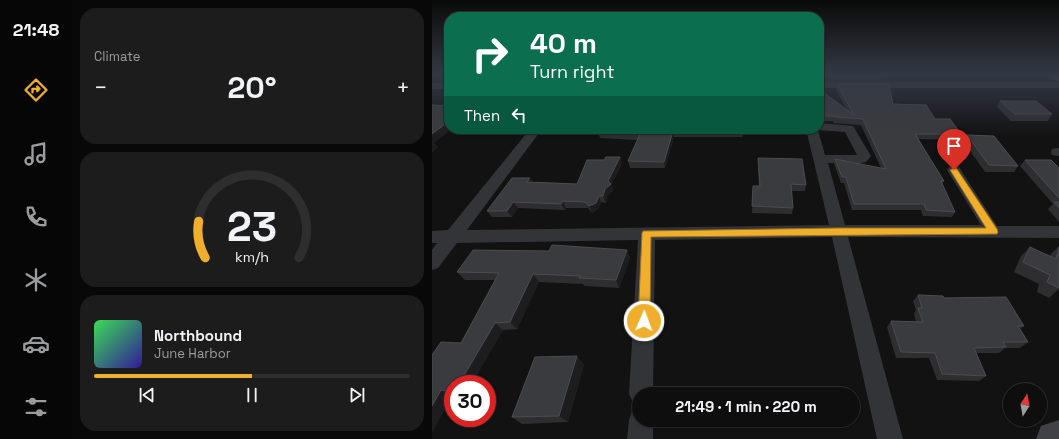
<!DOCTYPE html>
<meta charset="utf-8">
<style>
:root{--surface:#0e0e0e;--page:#1c1c1c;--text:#f1f3f6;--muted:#9b9c9e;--line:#2e2e2e;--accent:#efaf2d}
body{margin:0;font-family:"Space Grotesk",sans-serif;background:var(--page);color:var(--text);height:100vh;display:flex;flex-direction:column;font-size:15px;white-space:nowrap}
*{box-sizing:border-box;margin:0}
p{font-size:13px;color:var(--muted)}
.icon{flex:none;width:22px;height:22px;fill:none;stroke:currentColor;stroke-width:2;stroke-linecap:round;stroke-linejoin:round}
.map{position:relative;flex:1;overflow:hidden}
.sheet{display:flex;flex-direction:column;gap:8px;padding:8px;background:#080808;width:360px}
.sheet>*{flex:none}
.guide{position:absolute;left:12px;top:12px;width:380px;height:122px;border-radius:16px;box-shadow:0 1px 3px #0004,0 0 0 1px var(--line);background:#0b6e4f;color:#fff;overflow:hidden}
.needle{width:26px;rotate:11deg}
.fabs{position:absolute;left:571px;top:383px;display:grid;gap:8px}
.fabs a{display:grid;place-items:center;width:44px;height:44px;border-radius:50%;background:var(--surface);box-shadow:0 1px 3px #0004,0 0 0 1px var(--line);font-size:20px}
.speed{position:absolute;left:12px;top:375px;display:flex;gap:8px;font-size:20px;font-weight:700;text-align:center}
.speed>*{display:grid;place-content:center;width:52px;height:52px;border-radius:50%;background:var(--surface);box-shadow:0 1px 3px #0004,0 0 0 1px var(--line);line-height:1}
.speed .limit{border:6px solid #d22;background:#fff;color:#111}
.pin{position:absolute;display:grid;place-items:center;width:34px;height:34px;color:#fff;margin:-41px -17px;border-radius:50% 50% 50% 0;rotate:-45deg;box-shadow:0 0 4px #0007}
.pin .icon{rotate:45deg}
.me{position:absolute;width:44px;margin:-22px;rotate:2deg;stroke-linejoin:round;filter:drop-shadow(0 0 3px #0008)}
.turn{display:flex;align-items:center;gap:14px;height:84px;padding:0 20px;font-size:18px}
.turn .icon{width:52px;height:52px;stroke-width:2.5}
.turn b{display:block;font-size:28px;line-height:34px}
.then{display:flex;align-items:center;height:38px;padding:0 20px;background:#0003;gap:8px;font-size:15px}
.big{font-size:30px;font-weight:800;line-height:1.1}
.sheet .card{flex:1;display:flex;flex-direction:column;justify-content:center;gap:6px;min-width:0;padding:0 14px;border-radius:16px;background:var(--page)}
.sheet .dial{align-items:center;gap:0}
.dial svg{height:104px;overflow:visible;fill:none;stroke:var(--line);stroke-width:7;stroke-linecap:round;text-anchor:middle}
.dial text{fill:var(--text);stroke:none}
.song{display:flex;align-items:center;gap:12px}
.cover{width:48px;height:48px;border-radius:6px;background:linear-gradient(135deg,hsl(130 70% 55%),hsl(250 70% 35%))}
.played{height:4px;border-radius:2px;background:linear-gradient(90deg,var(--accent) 50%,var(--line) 50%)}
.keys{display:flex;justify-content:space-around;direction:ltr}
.heat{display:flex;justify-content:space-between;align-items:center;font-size:22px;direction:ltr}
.trip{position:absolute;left:200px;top:387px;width:228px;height:40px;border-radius:20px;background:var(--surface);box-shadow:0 1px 3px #0004,0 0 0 1px var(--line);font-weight:800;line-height:40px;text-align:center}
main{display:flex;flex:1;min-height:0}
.menu{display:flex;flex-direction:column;width:72px;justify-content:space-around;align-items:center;background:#060606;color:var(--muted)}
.menu .icon{width:28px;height:28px}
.menu .on{color:var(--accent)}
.menu b{font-size:18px;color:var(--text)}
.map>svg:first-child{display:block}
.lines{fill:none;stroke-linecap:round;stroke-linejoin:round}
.street{fill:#333438;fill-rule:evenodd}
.secondary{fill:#414248;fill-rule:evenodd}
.highway{fill:#5f6169;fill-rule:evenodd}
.wall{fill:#2e2e31}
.shaded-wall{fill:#1d1d1f}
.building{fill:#3a3b3f;stroke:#4b4c51}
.route{fill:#efaf2d;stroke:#9b721d}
</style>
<main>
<nav class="menu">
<b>21:48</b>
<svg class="icon on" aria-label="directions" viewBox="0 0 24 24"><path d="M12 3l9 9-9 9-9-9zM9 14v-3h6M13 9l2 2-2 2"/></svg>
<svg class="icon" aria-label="music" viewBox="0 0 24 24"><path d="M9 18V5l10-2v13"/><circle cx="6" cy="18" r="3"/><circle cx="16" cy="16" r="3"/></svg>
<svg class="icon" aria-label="phone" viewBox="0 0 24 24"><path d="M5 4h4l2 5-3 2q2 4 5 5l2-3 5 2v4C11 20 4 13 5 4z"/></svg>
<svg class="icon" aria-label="climate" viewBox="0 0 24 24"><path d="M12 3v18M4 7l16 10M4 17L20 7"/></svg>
<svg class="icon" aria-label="car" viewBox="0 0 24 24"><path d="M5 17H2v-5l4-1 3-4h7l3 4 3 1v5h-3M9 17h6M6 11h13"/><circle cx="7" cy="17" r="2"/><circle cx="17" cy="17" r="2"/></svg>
<svg class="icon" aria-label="filters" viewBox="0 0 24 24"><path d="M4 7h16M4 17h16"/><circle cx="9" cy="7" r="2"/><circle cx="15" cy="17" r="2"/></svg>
</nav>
<section class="sheet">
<div class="card"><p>Climate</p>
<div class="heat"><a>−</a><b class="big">20°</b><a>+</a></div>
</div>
<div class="card dial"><svg viewBox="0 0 100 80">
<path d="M14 69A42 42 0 1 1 86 69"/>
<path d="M14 69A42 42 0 0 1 9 41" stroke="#efaf2d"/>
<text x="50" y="56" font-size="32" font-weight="700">23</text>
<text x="50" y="72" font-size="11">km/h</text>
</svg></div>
<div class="card">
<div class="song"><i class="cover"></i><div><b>Northbound</b><p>June Harbor</p></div></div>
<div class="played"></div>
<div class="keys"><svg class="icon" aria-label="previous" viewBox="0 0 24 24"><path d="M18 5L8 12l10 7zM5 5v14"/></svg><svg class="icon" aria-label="pause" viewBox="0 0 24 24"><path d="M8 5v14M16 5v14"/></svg><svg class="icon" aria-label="next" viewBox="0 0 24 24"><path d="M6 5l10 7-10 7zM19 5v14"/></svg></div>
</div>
</section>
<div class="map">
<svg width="627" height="439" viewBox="0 0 627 439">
<rect width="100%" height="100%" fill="#121213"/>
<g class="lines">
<path class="street" d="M387,82H627V88H387Z
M0,83H17V89H0Z
M387,123L421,126L439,156L434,162L429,163H396L413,225H549L515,170L517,167L522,166L527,167L565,226H627V238L416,237L471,439H445L400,237L223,240L221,394H207V405L201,402L197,394L206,240L25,243L6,268L0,270V250L5,243H0V231L16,230L98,129H110L35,230L397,225L374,129H387ZM386,130L413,132L425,155H393Z
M627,148V156L620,155L619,152L620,149Z
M207,408V420H221V439H195L197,420L200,411Z"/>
<path class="secondary" d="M627,420V439H604L609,426Z"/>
<path class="highway" d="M617,75H627V81L622,80Z"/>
</g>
<path class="wall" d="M397,75H451L449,80H399Z
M405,84L503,119L529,134L526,140L486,139L512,181L510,184L523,212L520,217L491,216L489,210H420L412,183H409L402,164L403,159L449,168L429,125L402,123L401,121H391L387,104V89L415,110L404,90Z
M568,101L620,114L616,121H579L565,107Z
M169,129H312L310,137H242L233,168H198L196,161L205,140L168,138L166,132Z
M535,135L586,166L582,172H553L531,141Z
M188,157L190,164L179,185L181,190L175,196L174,203L169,202L166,209L160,213L156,208H134L133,210L86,208L80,217H60L55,211L98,178L101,182L145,184L172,160Z
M326,158L374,185L373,191H359L361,208L360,214L320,213L321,186H327L326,165Z
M593,160L627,168V222L616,209L621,204L588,166Z
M627,246V289L617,298L605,292L607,284L582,272L589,256L598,247L617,256Z
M195,250L198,258L187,288L152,286L151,284L107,282L85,329L71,330L21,384V396H20L0,432V355L29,343L63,280H33L25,272L117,251Z
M486,295L512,298L592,326L588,329L596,342L588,348H573L567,353H544L554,376L547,381L505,380L497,358H464L455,327L459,321L484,322L482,314L484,310L481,301Z
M152,364L136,422L90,424L80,417Z"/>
<path class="shaded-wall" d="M0,75H7L0,80Z
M17,121V129H20L2,143L6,147L0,153V134Z
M241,131L242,137L233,168L232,162Z
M188,157L190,164L179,185L181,190L175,196L174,203L171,196L176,181Z
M98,178L102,184L95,182Z
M167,196L169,202L166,209L160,213L157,206Z
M131,201L134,208L133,210L129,204Z
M81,202L86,208L80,217L75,211Z
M195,250L198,258L187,288L184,280Z
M101,274L107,282L85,329L78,322Z
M63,323L71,330L40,384H27Z
M145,356L152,364L136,422L127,416Z
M9,390L20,396L0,432V406Z"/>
<path class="building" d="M405,84H457L461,104L494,105L503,119H518L529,134H483L512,181H509L523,212L494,210L492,204H422L414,177H410L403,159L454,169L431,119L403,117V116H392L387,95V89L422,115Z
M568,101H604L620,114H583Z
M0,105L17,106V121L0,134Z
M169,129H311L310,131H241L232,162L196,161L208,134L166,132Z
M535,135L562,136L586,166L557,165Z
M174,157H188L176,181L179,184L173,189L171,196H167L164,203L157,206L153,202L131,201L129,204L81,202L75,211H55L80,178H98L95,182L145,184L155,160H172Z
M326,158L370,159L374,185L359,184L361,208L320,206L321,186H328Z
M593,160H619L627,168V198Z
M622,202H627V208Z
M120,245L195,250L184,280L147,278L148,276L101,274L78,322L63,323L27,384H21V391L9,390L0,406V355L9,342L29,343L67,273L25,272L41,250L117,251Z
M598,247L624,259L627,247V288L615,282L618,275L591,262Z
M486,295L511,296L512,298L574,297L592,326H586L596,342H571L574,347L542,348L554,376L510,374L503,353L469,352L459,321L491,322L486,308H490Z
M145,356L127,416L80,417L103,357Z"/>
<linearGradient id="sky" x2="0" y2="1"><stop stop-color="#0a0a0a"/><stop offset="0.55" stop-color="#333944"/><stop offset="1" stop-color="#333944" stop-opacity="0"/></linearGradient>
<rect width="627" height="136" fill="url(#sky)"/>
<path class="route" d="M522,168L525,169L565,229L566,232L565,234L219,237L218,321L216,325L212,326L208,325L206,321L210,233L211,231L407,228H554L518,170Z"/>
</svg>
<div class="fabs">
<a><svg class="needle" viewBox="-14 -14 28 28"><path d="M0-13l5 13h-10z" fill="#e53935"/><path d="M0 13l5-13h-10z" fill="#9b9c9e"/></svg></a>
</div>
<div class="speed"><div class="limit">30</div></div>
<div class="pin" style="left:522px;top:170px;background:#d93025"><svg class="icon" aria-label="arrive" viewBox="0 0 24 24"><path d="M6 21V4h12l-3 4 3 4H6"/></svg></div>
<svg class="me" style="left:212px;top:321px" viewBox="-20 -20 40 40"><circle r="17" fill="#efaf2d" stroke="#fff" stroke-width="3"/><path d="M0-11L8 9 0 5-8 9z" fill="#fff"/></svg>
<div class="trip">21:49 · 1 min · 220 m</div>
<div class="guide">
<div class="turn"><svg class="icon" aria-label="right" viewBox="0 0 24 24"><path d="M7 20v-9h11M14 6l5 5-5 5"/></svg><div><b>40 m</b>Turn right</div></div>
<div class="then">Then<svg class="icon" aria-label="left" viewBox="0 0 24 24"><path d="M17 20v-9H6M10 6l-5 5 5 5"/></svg></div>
</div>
</div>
</main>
